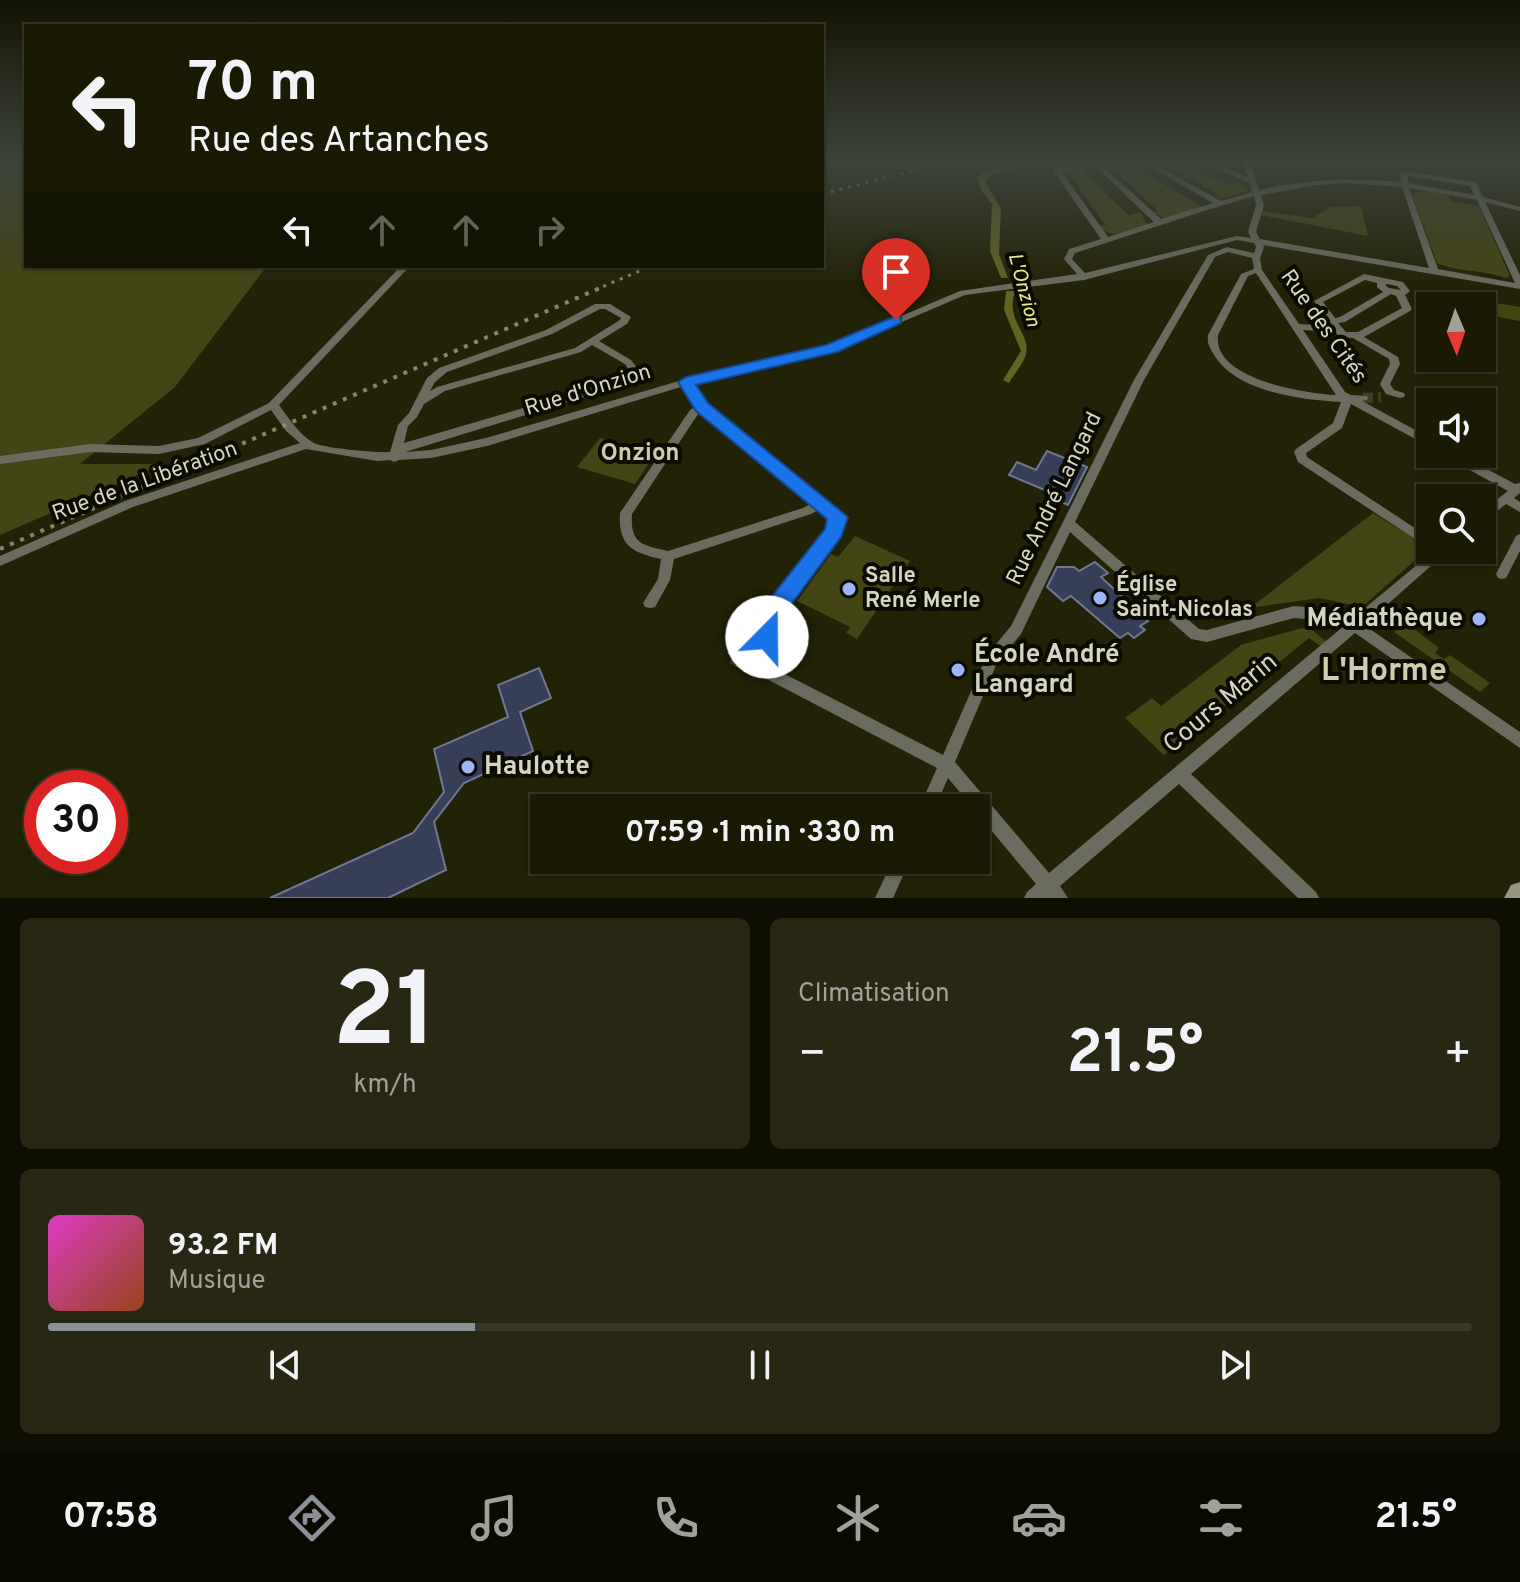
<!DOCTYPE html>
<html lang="fr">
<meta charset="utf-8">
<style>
:root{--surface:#1a1a04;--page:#272713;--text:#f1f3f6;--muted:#9fa19a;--line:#383826;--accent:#8c9099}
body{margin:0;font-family:Overpass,sans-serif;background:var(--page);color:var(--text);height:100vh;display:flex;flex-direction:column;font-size:30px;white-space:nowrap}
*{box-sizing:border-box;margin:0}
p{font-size:26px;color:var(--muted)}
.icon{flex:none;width:44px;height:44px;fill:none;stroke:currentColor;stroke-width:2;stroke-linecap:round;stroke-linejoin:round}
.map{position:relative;height:898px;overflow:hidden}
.sheet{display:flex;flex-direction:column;gap:20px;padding:20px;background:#0e0e02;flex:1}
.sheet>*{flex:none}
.guide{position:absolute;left:24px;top:24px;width:800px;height:244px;border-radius:0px;box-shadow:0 2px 6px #0004,0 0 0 2px var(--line);background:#1a1a04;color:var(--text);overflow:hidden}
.needle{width:52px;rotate:178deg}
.fabs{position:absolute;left:1416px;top:292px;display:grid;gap:16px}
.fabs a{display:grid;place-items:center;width:80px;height:80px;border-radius:0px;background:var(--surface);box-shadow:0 2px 6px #0004,0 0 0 2px var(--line);font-size:40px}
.speed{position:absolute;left:24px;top:770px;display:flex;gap:16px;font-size:40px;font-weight:700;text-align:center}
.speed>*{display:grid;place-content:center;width:104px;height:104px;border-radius:50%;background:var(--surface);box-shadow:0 2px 6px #0004,0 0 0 2px var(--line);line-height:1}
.speed .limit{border:12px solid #d22;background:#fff;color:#111}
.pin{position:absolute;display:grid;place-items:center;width:68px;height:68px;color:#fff;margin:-82px -34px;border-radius:50% 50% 50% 0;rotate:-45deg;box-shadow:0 0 8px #0007}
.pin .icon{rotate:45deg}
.me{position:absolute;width:88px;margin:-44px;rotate:22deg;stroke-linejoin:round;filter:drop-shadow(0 0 6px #0008)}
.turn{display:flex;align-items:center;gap:28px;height:168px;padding:0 32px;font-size:36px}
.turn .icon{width:104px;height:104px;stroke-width:2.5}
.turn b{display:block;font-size:56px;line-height:68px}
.lanes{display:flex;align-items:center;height:76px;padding:0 32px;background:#0003;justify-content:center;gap:40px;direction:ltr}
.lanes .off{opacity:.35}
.big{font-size:60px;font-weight:700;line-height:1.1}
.sheet .card{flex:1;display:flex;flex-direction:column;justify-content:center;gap:12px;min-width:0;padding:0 28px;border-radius:12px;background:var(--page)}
.sheet .dial{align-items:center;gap:0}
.dial b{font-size:104px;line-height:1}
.song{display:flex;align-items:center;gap:24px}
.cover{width:96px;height:96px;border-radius:12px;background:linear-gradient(135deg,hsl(310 70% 55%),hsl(20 70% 35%))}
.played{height:8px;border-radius:4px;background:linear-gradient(90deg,var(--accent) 30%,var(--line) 30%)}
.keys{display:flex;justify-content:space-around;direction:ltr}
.heat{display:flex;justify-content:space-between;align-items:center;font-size:44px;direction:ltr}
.sheet .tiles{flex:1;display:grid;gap:20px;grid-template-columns:1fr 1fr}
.card:last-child{grid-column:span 2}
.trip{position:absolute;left:530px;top:794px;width:460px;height:80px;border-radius:0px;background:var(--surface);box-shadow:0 2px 6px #0004,0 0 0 2px var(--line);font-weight:700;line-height:80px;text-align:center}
.menu{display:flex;height:128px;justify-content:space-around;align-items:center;background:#0a0a02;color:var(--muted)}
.menu .icon{width:56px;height:56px}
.menu .current{color:var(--accent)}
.menu b{font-size:36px;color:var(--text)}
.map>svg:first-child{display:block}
.green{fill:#444514}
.water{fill:#626322}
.building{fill:#373f58;stroke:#6f7894;stroke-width:2}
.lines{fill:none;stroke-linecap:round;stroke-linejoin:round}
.minor-tunnel{stroke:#3d3d22;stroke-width:10;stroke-dasharray:10 5;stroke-linecap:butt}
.minor{fill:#6b6c5f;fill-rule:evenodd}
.secondary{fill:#959782;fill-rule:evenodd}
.rail-far1{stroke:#858570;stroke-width:3;stroke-dasharray:3 6;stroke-linecap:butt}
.rail{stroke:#858570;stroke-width:4;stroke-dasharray:4 7;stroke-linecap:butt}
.route{fill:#1a73e8;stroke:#114b97;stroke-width:2}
.poi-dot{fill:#9db4fd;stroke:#0b0b02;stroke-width:3}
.labels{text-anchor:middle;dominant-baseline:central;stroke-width:8;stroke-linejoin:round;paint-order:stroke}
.far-water-label{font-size:20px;font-style:italic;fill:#e8ec8e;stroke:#0b0b02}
.street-label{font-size:22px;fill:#d4d5c4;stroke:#0b0b02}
.poi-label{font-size:22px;font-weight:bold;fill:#d4d5c4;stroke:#0b0b02;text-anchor:start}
.neighbourhood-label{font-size:24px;font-weight:bold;fill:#cccead;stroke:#0b0b02}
.near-poi-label{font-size:26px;font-weight:bold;fill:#d4d5c4;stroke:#0b0b02;text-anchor:start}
.near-street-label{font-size:26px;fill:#d4d5c4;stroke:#0b0b02}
.near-quarter-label{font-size:32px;font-weight:bold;fill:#cccead;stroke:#0b0b02}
</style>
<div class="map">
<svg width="1520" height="898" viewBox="0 0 1520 898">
<rect width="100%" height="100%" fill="#222206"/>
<path class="green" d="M0,162H26V266H267L175,387L80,464H163L0,535Z
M1106,162H1139L1130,165L1203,207L1165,218L1153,212L1158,211Z
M1158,162H1180L1228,185L1238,182L1249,191L1220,199L1214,196L1218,194Z
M1078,165L1128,215L1140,212L1147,224C1131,230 1112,241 1098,226L1105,225L1069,173H1062L1067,167Z
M1424,191L1448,195L1452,202L1479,206L1510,276L1505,278C1482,269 1455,272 1437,263L1412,194Z
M1361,206L1368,236L1261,215L1264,211L1312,218L1331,207Z
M1455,296L1520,307V321L1482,314V306H1459Z
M600,438L656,453L635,484L577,467Z
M1373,513L1429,548L1362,607L1319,598L1250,608Z
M855,536L910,561L857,639L846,633L850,627L797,601L831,554L838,557Z
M789,577L758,625L751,675L729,663L757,612Z
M1406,623L1439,648L1435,653L1444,659L1450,655L1490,683L1480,692L1394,632Z
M1302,628L1312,630L1327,642L1322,647L1309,638L1164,755L1125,718L1152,698L1161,706L1241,645Z"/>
<path class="water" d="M1056,162C1035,172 1002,163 986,180V184L1001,208L999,254L1008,278H1001L990,251L992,204L981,190L977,176L995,168Z
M1006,291H1015C1005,322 1031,333 1026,354C1024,363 1014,374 1009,383L1003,380L1021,351L1004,310Z"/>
<path class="building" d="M1047,451L1087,467L1068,505L1050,497L1052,493L1009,475L1017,462L1036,470Z
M1095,562L1108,573L1101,577L1148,621L1140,626L1145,630L1134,638L1128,633L1120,638L1071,596L1063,601L1047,587L1057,567H1074L1079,571Z
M539,668L551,698L520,712L533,751L464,783L434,822L446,870L388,898H270L413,833L444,792L434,749L508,717L498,685Z"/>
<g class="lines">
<path class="minor-tunnel" d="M1363,398L1381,397"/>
<path class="minor" d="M1069,162H1078L1063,169L1062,172L1108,237L1154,222L1091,162H1098L1161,219L1213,203L1142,162H1150L1221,201L1252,192L1250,183L1202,162H1210L1248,177L1243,162H1250L1259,190C1307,179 1353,178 1401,182L1400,173L1404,171L1476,182L1483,197L1520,207V211L1485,202L1520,275V289L1263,245L1264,247L1260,258L1262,270L1299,324L1331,326L1314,301L1364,274L1403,282L1410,291L1405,295L1412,309L1410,311L1364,337L1398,357L1400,364L1390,384L1394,390L1404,393L1405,395L1404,397L1400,398L1386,394L1380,384L1390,364L1389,359L1353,338L1340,337L1335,332L1303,330L1345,392L1351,395L1367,396L1368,398L1367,400L1362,401L1430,438V447L1351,404L1342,428L1306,453L1307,457L1430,538V549L1298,462L1294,452L1296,449L1333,423L1341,402C1302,400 1234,392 1213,353C1209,346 1207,343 1208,335L1241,274L1254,269L1252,258L1228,252L1215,257L1144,380L1075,522L1199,629L1207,630L1294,606L1343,611L1354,617L1435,550H1449L1364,625L1520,732V748L1355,633L1191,774L1316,892L1319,898H1298L1179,784L1060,886L1068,898H1024L1027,892L1036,884L976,812V808H973L948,778L935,808H919L937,768L761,676C741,624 798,567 828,530L832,518L820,509L811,514L674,559L670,580L655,607L650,608L645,607L643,603L658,579L661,559C632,552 618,546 620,513L690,410L696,406L684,386L487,446L431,458L399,460L394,462L390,460L377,461L306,449L133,507L0,566V556L125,501L300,443L286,431L271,410L205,444L159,454L90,452L0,464V456L90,444L159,446L198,438L269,403L401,266H410L279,405C288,417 300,436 314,443C323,448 377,453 390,452L398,425L409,413L427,378L439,368L546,330L595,304H610L631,317L627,324L599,341L631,360L640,372L637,381L405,452L431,450L486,438L682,380L828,347L960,291L1077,274L1064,259L1069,249L1101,239L1054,172L1057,166ZM1408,176L1470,186L1474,195L1408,183ZM1346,183L1402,187L1429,268L1260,239L1256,232L1264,205L1261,195L1317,185ZM1409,188L1477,200L1515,283L1438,269ZM1254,196L1256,205L1248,232L1251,238L1237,236L1085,273L1072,259L1075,253L1210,209ZM1237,240L1254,243L1256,247L1254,253L1227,247L1208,255L1134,380L1011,626L987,655L943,755L773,668C767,627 790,596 814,565C828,548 838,539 844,517L828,503L827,499L822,498L706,405L692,384L834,351L965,295L1084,280ZM1256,273L1336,395C1306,394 1212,379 1218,335L1248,276ZM1365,280L1377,283V287L1383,292L1340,317L1335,318L1323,302ZM1387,284L1397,286L1401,290L1389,288L1385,285ZM1391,294L1396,296L1402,308L1358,332H1346L1338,323L1345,322ZM600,309H605L621,318L620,320L575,348L437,387L430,391L435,382L447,372L552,334ZM592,345L625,364L630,372L629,377L404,443L408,426L417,417L424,404L445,391L581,352ZM702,412L812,503L803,508L668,551C642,545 630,544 632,514L698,414ZM1070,532L1191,639L1207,642L1294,618L1340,622L1345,625L1049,873L955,762L997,663L1021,634Z
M1444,454H1459L1515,484L1520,483V493L1514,498L1520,502V512L1506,504L1486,520L1482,522V511L1508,491L1446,457Z
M1520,534V551L1506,578L1502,579L1498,578L1496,574L1498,570L1516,536Z
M893,860H910L893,898H875Z"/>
<path class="secondary" d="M1520,882V898H1504L1511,885Z"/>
<path class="rail-far1" d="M822,194L946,162
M595,290L651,266"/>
<path class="rail" d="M0,549L600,288"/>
</g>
<linearGradient id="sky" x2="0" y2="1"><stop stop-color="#131303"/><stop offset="0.56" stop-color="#3e443b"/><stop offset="1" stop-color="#3e443b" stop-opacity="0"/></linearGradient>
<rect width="1520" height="287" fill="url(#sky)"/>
<path class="route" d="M896,316L901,317V323L837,352L696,385L708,403L848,517L841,537L790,606L775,644L767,647L759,644L756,637L773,595L825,529L827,519L696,411L678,382L686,377L826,345Z"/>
<g class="poi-dot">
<circle cx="849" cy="589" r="8"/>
<circle cx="1100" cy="598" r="8"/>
<circle cx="1479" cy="619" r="8"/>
<circle cx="958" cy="670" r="8"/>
<circle cx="468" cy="767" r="8"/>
</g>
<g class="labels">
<g class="far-water-label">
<text transform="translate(1023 290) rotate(75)">L'Onzion</text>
</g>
<g class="street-label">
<text transform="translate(1323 327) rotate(55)">Rue des Cités</text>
<text transform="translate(588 391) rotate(-17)">Rue d'Onzion</text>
<text transform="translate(145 482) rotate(-20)">Rue de la Libération</text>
<text transform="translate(1055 499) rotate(-64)">Rue André Langard</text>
</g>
<g class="poi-label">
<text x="865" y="576">Salle<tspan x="865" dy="25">René Merle</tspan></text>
<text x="1116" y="585">Église<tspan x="1116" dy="25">Saint-Nicolas</tspan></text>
</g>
<g class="neighbourhood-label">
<text x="640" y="454">Onzion</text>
</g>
<g class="near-poi-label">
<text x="1463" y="619" text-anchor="end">Médiathèque</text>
<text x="974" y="655">École André<tspan x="974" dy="30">Langard</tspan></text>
<text x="484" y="767">Haulotte</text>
</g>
<g class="near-street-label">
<text transform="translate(1221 704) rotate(-40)">Cours Marin</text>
</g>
<g class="near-quarter-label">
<text x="1384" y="672">L'Horme</text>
</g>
</g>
</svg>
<div class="fabs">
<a><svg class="needle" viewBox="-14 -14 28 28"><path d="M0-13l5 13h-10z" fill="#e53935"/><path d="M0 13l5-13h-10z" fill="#9fa19a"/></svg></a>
<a><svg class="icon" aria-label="sound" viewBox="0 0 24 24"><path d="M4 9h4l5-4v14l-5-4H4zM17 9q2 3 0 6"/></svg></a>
<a><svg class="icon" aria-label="search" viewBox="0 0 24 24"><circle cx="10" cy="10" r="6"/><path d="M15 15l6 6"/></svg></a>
</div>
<div class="speed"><div class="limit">30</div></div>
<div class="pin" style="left:896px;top:320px;background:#d93025"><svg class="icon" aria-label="arrive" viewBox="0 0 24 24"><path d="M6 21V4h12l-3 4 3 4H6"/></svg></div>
<svg class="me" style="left:767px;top:637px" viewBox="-20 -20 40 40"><circle r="19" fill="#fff"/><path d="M0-13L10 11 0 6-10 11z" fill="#1a73e8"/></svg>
<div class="trip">07:59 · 1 min · 330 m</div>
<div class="guide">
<div class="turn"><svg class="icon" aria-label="left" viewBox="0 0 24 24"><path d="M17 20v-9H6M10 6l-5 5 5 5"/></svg><div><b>70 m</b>Rue des Artanches</div></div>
<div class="lanes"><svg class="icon" aria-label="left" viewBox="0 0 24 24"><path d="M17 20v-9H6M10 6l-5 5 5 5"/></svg><svg class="icon off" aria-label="ahead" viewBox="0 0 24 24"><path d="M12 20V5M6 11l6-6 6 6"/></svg><svg class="icon off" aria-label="ahead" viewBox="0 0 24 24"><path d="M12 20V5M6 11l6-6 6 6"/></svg><svg class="icon off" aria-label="right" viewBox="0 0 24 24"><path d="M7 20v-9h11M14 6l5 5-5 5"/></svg></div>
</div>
</div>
<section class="sheet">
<div class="tiles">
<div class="card dial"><b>21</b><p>km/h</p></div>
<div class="card"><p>Climatisation</p>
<div class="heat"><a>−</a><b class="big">21.5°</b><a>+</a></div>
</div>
<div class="card">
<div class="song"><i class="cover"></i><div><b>93.2 FM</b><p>Musique</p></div></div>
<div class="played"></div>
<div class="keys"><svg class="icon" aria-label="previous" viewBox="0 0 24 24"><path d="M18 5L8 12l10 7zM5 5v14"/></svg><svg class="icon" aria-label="pause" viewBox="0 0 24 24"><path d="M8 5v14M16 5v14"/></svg><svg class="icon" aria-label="next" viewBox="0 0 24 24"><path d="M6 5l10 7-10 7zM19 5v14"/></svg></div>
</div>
</div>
</section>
<nav class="menu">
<b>07:58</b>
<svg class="icon current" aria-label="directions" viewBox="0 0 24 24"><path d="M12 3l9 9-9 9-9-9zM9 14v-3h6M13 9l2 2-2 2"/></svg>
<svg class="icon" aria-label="music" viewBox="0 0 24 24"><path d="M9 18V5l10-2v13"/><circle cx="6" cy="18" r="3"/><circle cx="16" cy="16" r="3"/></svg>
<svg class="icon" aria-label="phone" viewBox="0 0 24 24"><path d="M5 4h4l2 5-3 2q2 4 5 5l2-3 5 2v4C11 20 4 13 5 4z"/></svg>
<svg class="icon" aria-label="climate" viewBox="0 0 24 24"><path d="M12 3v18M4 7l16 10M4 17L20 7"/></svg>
<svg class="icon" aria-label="car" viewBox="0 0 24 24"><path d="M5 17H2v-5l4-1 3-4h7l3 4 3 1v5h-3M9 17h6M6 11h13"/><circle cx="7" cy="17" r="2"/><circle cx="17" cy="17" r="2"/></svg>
<svg class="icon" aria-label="filters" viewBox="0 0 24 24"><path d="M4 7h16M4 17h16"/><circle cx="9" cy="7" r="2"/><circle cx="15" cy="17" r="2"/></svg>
<b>21.5°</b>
</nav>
